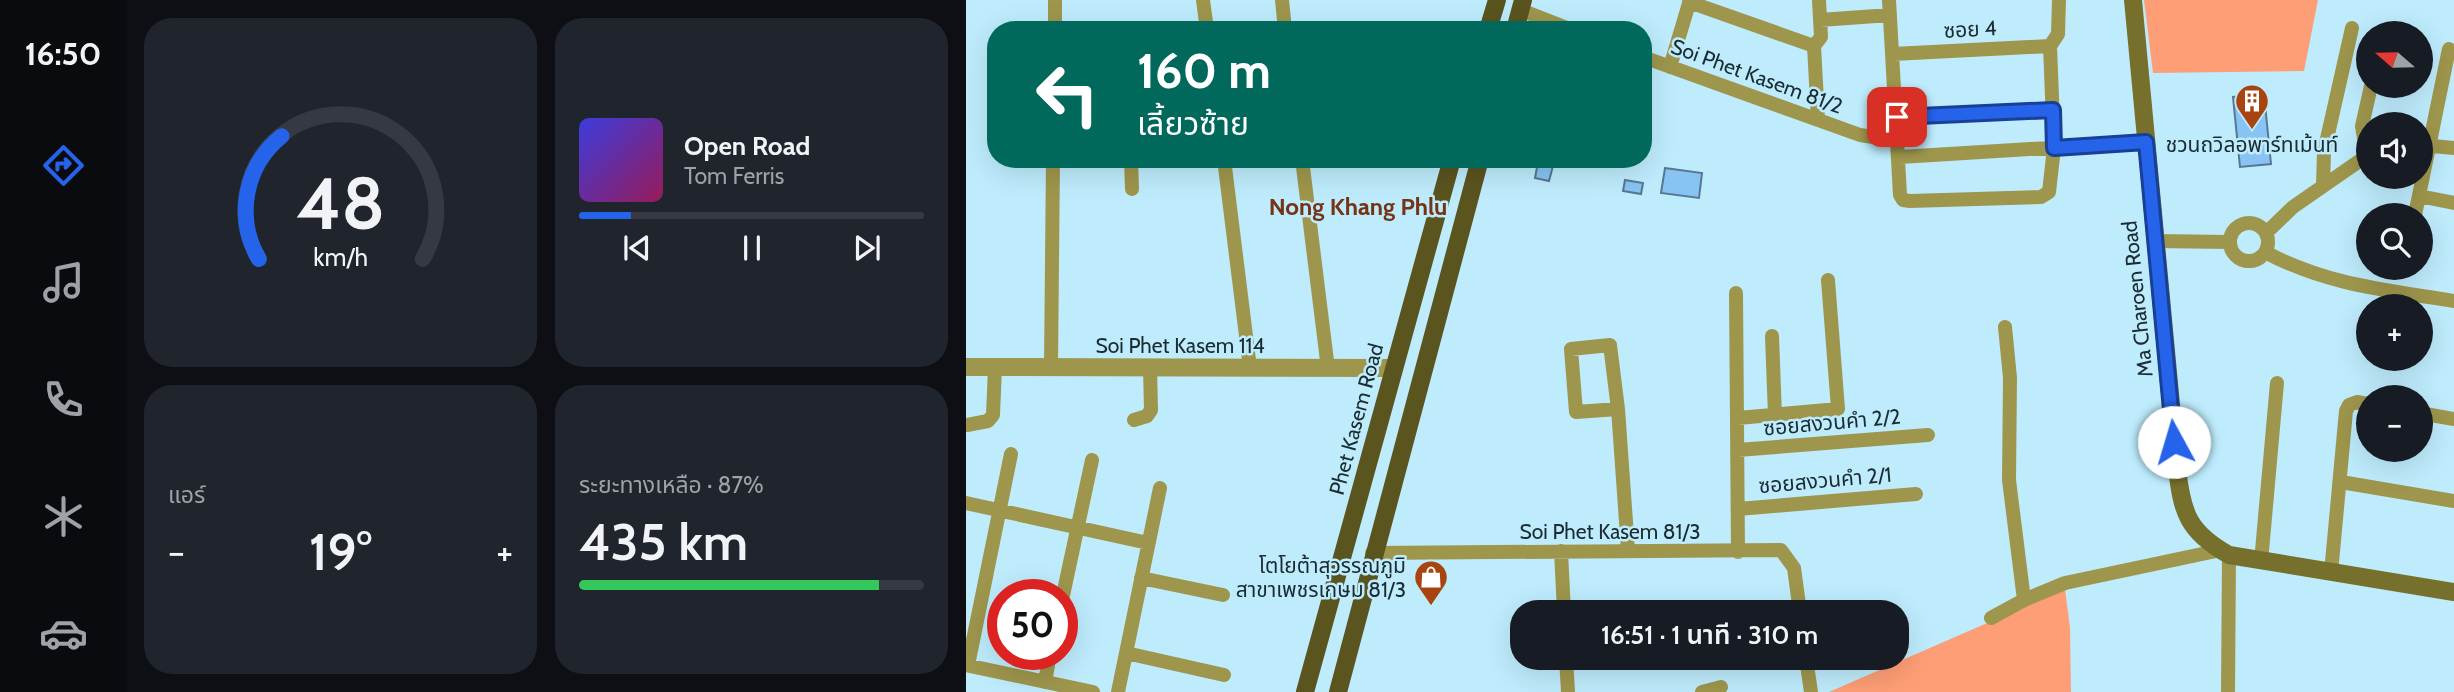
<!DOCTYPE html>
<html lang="th">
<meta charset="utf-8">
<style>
:root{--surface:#171b24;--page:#20242c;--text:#f1f3f6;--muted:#9ea1a6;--line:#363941;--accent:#2563eb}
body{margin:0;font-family:Cabin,"Noto Sans Thai",sans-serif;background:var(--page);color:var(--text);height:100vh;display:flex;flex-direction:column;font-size:26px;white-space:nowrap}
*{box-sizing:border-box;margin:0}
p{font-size:23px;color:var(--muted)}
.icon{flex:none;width:38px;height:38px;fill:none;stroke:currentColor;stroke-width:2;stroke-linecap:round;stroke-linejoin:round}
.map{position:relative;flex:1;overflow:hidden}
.sheet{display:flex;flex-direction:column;gap:18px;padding:18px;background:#0d0f14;width:840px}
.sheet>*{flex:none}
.banner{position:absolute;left:21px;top:21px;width:665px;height:147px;border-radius:28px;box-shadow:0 7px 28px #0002;background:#00695c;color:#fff;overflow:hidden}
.needle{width:46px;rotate:290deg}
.fabs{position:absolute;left:1390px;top:21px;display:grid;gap:14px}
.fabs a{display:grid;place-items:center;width:77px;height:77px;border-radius:50%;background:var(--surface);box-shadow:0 7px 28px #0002;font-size:35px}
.speed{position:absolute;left:21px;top:579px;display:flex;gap:14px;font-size:35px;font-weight:700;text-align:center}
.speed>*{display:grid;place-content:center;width:91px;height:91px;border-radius:50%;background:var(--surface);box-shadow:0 7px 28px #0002;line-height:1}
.speed .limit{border:10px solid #d22;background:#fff;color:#111}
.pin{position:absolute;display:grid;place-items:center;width:60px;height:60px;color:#fff;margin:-30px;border-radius:14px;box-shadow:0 4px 10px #0006}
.me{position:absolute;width:77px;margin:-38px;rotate:354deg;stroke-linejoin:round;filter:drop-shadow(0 0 5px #0008)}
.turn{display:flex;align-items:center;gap:24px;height:147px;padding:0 35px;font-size:32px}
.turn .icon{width:91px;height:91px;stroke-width:2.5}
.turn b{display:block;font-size:49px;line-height:60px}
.big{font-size:52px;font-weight:600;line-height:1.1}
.sheet .card{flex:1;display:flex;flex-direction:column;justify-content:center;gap:10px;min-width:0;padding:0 24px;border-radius:28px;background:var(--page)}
.sheet .dial{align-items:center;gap:0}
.dial svg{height:182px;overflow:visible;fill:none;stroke:var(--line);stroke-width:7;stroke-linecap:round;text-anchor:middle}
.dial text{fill:var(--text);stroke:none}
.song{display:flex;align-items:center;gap:21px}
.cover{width:84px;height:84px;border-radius:10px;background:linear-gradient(135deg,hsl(240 70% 55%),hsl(330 70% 35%))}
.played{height:7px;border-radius:4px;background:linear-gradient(90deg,var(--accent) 15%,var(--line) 15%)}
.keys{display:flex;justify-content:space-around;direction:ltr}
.heat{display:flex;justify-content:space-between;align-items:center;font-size:38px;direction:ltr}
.charge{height:10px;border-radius:5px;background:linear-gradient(90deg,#34c759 87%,var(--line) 0)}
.sheet .tiles{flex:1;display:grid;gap:18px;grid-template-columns:repeat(2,1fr)}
.trip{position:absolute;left:544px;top:600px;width:399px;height:70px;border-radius:28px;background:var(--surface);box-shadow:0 7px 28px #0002;font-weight:600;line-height:70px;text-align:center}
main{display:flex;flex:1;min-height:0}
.dock{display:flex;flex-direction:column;width:126px;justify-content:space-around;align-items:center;background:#090b0e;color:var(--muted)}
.dock .icon{width:49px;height:49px}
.dock .active{color:var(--accent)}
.dock b{font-size:32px;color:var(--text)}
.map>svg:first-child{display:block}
.green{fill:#fe9e76}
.building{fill:#87c4f4;stroke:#587790;stroke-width:2}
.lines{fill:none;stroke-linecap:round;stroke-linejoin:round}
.minor{stroke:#9e964c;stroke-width:14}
.tertiary{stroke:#9e964c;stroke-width:18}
.secondary{stroke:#77702d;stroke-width:18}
.primary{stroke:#5a541f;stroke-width:18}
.route-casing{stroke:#184099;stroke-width:18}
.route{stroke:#2563eb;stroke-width:12}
.labels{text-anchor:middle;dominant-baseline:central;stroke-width:5;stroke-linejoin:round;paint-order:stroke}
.street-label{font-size:21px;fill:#1a2b32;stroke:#beecfd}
.poi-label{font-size:21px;fill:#1a2b32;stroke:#beecfd}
.quarter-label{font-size:24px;font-weight:bold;fill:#753416;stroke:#beecfd}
</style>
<main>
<nav class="dock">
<b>16:50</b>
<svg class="icon active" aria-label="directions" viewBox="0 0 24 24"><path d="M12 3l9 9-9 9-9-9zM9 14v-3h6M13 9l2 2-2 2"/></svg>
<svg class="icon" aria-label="music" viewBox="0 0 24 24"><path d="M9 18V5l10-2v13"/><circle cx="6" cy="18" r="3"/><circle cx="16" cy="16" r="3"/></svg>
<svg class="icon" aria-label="phone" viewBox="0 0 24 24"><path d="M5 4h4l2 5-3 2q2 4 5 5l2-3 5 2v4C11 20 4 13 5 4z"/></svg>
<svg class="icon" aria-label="climate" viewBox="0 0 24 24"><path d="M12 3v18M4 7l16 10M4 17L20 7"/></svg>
<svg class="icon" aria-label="car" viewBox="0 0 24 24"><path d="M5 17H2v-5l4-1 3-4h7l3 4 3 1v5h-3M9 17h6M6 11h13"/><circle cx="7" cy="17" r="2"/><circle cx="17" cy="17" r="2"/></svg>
</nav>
<section class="sheet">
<div class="tiles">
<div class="card dial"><svg viewBox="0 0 100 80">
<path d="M14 69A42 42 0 1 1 86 69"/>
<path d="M14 69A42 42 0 0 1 24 15" stroke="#2563eb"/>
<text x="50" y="56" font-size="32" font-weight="700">48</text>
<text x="50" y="72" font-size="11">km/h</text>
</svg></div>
<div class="card">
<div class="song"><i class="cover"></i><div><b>Open Road</b><p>Tom Ferris</p></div></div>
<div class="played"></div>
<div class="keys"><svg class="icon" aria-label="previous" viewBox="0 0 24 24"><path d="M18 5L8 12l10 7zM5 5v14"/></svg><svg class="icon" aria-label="pause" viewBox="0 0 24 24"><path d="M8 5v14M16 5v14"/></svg><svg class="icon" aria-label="next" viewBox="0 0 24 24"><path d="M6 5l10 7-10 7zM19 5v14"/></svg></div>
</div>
<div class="card"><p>แอร์</p>
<div class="heat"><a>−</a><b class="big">19°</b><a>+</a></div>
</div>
<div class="card"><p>ระยะทางเหลือ · 87%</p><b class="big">435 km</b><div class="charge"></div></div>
</div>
</section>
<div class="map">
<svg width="1488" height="692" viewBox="0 0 1488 692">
<rect width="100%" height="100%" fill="#beecfd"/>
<path class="green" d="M1178,0H1352L1338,71L1187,73Z
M1099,589L1104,628L1105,692H863Z"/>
<path class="building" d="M1298,94L1305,164L1274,167L1267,97Z
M572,162L587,166L583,181L569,178Z
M699,168L736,173L733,198L695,193Z
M659,180L677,183L675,194L657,191Z"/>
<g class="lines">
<path class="minor" d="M237,0L241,30
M316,0L319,30
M923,0L934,195L937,200L944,201L1075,197L1083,192L1088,148L1084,46L1092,34L1093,0
M723,2L848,46
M555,10L606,30
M854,20L924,15
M89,30V0
M927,54L1084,46
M677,57L894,135L933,141
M704,67L724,0
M931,117L1087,110
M852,120L848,46L855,37L853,0
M1456,145L1488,148
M1401,156L1396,126L1405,86
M934,157L1180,142
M165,159L166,189
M258,159L284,368
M336,159L362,369
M1357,186L1358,152L1386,28
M1453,196L1488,203
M1449,215L1483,49
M1264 242a19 19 0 1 1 38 0a19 19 0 1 1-38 0Z
M1300,233L1327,207L1402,155
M1188,241L1263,242
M1299,252C1361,285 1420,290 1488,301
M770,293L772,552
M1039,327L1044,378L1043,480L1058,600L1099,583L1255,550
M806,336L809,416
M85,366L87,159
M652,409L610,412L605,349L644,345L652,409L662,550
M1454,413L1488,419
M772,418L872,409L862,280
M168,420L181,416L185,410L184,367
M1,425L22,421L27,415L29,367
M772,450L962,435
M1375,482L1488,501
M0,503L182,543
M772,509L950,494
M595,551L598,612
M406,553L815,550L828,568L834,612
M1295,562L1311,383
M1365,573L1380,411L1383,405L1391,402L1402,404
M175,578L257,595
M96,600L126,460
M1025,618L1058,600
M160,653L258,675
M600,658L602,692
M840,658L845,692
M0,665L127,692
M2,665L45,454
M79,682L84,654
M152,692L194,488
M736,692L755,687
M1262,692L1263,555"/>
<path class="tertiary" d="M0,367L428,368"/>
<path class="secondary" d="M1167,0L1211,468C1216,513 1222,532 1263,555L1488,592"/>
<path class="primary" d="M522,30L531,0
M549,30L557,0
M339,692L486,159
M372,692L514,159"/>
</g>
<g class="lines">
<g class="route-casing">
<path id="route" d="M931,117L1087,110L1088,148L1180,142L1208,442"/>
</g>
<use href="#route" class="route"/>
</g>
<defs>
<g id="building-pin" transform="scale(1.75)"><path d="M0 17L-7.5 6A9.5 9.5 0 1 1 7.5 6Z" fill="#a84410" stroke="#beecfd"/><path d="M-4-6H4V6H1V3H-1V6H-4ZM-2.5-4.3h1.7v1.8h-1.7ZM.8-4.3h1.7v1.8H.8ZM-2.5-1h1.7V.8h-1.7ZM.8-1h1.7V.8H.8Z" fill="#fff"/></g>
<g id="shop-pin" transform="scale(1.75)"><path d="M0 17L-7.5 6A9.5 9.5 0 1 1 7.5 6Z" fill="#a84410" stroke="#beecfd"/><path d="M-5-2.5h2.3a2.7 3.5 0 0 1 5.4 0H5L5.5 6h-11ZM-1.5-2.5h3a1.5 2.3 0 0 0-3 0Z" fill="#fff"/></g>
</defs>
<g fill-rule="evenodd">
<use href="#building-pin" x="1286" y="101"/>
<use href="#shop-pin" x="465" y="577"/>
</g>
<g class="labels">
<g class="street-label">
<text transform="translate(1004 29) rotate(-3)">ซอย 4</text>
<text transform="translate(791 76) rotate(20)">Soi Phet Kasem 81/2</text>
<text transform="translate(1171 299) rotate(-96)">Ma Charoen Road</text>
<text x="214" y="345">Soi Phet Kasem 114</text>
<text transform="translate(390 419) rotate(-75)">Phet Kasem Road</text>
<text transform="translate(866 422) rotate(-5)">ซอยสงวนคำ 2/2</text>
<text transform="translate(859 480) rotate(-5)">ซอยสงวนคำ 2/1</text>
<text x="644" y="531">Soi Phet Kasem 81/3</text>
</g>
<g class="poi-label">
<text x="1286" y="144">ชวนถวิลอพาร์ทเม้นท์</text>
<text x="440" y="565" text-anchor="end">โตโยต้าสุวรรณภูมิ<tspan x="440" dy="24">สาขาเพชรเกษม 81/3</tspan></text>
</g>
<g class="quarter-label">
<text x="392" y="206">Nong Khang Phlu</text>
</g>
</g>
</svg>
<div class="fabs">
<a><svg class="needle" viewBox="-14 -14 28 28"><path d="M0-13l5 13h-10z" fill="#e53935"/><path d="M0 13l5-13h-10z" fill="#9ea1a6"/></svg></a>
<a><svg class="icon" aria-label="sound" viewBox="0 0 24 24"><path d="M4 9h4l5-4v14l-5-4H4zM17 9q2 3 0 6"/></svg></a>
<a><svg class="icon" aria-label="search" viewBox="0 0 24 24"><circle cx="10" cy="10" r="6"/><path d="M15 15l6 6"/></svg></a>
<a>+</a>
<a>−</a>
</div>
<div class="speed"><div class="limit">50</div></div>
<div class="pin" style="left:931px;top:117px;background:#d93025"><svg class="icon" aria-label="arrive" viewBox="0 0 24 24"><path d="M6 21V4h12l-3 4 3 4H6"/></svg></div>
<svg class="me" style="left:1208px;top:442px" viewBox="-20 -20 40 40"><circle r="19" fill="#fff"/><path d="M0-13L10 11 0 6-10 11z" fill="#2563eb"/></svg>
<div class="trip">16:51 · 1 นาที · 310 m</div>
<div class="banner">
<div class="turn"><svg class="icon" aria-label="left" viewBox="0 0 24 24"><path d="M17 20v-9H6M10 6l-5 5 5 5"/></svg><div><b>160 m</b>เลี้ยวซ้าย</div></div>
</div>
</div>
</main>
